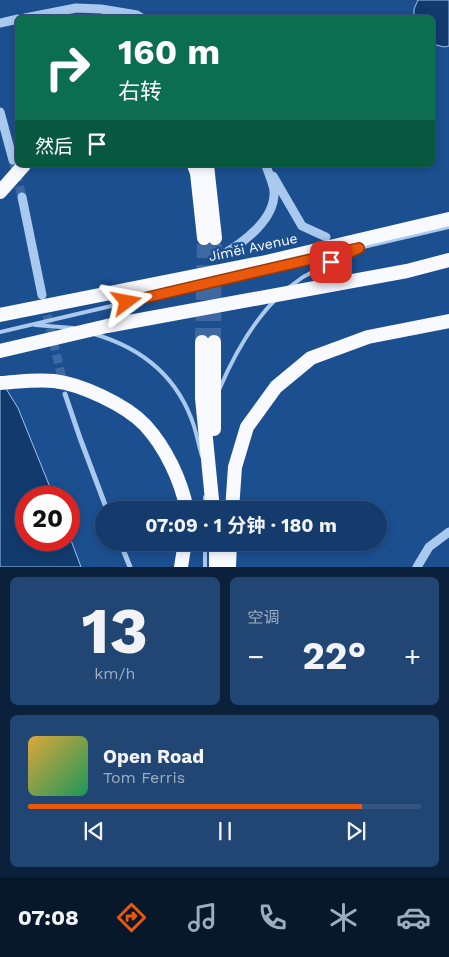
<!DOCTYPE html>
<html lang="zh">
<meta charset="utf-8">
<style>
:root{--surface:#143b6b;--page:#214673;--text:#f1f3f6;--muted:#9dadc1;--line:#33557e;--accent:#ea580c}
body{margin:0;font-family:"Work Sans","Noto Sans SC",sans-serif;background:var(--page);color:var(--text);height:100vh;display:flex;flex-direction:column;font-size:19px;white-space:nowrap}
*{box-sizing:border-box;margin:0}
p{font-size:16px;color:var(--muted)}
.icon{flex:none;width:28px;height:28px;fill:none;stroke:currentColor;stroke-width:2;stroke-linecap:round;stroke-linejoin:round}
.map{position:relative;height:567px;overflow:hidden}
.panel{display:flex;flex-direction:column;gap:10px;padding:10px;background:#0b203b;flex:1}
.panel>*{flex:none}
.hud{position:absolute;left:15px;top:15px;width:420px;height:152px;border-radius:8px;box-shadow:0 2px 8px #0003,0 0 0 1px var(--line);background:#0b6e4f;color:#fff;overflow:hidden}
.speed{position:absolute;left:15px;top:486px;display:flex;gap:10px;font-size:25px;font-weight:700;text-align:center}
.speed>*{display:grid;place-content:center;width:65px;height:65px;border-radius:50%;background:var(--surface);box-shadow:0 2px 8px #0003,0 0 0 1px var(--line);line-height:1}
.speed .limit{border:8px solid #d22;background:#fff;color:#111}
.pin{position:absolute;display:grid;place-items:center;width:42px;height:42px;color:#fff;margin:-21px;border-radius:10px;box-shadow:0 2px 8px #0006}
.me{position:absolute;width:55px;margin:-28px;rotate:77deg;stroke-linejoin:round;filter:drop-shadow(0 0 4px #0008)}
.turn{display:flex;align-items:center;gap:18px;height:105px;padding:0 20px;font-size:22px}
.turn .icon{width:65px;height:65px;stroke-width:2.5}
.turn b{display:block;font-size:35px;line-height:42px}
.then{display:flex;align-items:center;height:48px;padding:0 20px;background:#0003;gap:10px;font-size:19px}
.big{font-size:38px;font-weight:700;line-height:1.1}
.panel .widget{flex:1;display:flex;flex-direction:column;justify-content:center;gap:8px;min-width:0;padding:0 18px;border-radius:8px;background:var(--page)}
.panel .dial{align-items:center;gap:0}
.dial b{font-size:65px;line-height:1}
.song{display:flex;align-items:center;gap:15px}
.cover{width:60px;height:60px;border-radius:8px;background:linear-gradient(135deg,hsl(40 70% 55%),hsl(150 70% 35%))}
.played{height:5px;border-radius:2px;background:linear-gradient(90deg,var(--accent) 85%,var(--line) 85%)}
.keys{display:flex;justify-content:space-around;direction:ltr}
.heat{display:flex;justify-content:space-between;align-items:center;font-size:28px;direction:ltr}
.panel .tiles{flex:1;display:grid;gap:10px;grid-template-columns:1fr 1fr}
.widget:last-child{grid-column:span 2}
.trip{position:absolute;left:95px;top:501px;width:292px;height:50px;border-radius:25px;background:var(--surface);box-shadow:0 2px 8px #0003,0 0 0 1px var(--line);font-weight:700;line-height:50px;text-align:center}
.tabs{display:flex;height:80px;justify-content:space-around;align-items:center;background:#08182b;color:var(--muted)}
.tabs .icon{width:35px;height:35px}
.tabs .current{color:var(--accent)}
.tabs b{font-size:22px;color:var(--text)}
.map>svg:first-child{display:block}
.water{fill:#123a6d;stroke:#9cc4f0}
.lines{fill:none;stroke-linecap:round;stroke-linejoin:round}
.tertiary-tunnel{stroke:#3d69a0;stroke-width:9;stroke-dasharray:9 4.5;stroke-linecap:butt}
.trunk-tunnel{stroke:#3d69a0;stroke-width:14;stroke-dasharray:14 7;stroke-linecap:butt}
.service{stroke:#a9c9ee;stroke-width:4}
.minor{stroke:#a9c9ee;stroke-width:5}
.tertiary{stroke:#a9c9ee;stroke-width:9}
.trunk{stroke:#f8faff;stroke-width:14}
.route-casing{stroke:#983908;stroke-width:12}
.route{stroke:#ea580c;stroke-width:9}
.labels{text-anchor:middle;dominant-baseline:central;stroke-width:5;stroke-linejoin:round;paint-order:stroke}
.street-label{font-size:14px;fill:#fff;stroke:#1b4f8f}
</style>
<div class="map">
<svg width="449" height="567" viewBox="0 0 449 567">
<rect width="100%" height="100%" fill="#1b4f8f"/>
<path class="water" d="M418,0H449V46L444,47L433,44L432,18L414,17V9Z
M0,379L18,408L54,497L26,498V540H69V535L81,567H0Z"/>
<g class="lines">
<path class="tertiary-tunnel" d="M13,160L22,197
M44,302L64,387"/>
<path class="trunk-tunnel" d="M202,342L204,238
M214,342L215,238"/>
<path class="service" d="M288,288L303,277L354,250
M35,325L73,328
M0,332L449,227
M94,334C142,348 178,377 194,426C197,436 199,446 202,456
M219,390C233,357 250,325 276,299
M205,510V497
M205,567V542"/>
<path class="minor" d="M65,394L80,438L107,510
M120,542L130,567"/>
<path class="tertiary" d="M25,18L76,8L101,9L137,15L142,18
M0,23L18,19
M0,112L13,160
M273,176L302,226L326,237
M22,197L42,295
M222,255C243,243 276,219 274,191C273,182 268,173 266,165
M417,567L429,547L449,532"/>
<path class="trunk" d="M194,165L197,173L204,238
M207,165L215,238
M0,192L24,165
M0,315L266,262L449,219
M202,342V398L213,510
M214,342V429
M0,351L107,326L407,271L449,260
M0,383C17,382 36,379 54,381C81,384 126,405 145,425C166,448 181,480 187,510
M232,510L235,467L247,427L276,387L311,358L368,337L449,321
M216,542V567
M181,567L185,542
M229,567L230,542"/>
</g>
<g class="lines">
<g class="route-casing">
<path id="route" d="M127,302L359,248L331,262"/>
</g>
<use href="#route" class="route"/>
</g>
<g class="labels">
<g class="street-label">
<text transform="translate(253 247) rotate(-12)">Jíměi Avenue</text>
</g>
</g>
</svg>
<div class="speed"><div class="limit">20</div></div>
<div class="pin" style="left:331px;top:262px;background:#d93025"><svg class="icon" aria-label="arrive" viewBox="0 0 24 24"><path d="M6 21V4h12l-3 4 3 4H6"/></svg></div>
<svg class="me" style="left:127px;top:302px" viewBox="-20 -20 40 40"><path d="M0-17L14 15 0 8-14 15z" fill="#ea580c" stroke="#fff" stroke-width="4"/></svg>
<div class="trip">07:09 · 1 分钟 · 180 m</div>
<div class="hud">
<div class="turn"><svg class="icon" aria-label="right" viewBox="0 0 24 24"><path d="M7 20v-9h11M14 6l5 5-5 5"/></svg><div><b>160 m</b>右转</div></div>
<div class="then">然后<svg class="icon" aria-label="arrive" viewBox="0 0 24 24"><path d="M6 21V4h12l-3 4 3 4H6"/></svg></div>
</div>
</div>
<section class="panel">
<div class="tiles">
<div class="widget dial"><b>13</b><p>km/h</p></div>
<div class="widget"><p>空调</p>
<div class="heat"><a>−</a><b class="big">22°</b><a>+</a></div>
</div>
<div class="widget">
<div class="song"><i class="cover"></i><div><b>Open Road</b><p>Tom Ferris</p></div></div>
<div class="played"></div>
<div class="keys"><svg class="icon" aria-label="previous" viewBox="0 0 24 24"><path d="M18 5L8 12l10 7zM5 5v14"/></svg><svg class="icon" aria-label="pause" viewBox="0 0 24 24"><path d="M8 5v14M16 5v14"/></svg><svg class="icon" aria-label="next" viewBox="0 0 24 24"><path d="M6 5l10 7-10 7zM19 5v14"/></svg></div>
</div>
</div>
</section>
<nav class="tabs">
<b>07:08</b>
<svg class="icon current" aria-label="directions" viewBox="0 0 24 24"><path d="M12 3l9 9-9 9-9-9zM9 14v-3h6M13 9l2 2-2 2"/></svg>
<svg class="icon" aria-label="music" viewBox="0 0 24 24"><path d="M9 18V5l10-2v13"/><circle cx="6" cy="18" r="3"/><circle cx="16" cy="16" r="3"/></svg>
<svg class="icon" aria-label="phone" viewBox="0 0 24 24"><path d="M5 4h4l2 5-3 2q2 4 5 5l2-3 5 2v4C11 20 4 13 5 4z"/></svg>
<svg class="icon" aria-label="climate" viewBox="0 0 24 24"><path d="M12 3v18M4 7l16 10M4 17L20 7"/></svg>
<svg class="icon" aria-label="car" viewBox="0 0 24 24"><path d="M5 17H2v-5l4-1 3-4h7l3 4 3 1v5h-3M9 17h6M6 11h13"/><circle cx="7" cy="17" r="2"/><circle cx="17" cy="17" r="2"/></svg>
</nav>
